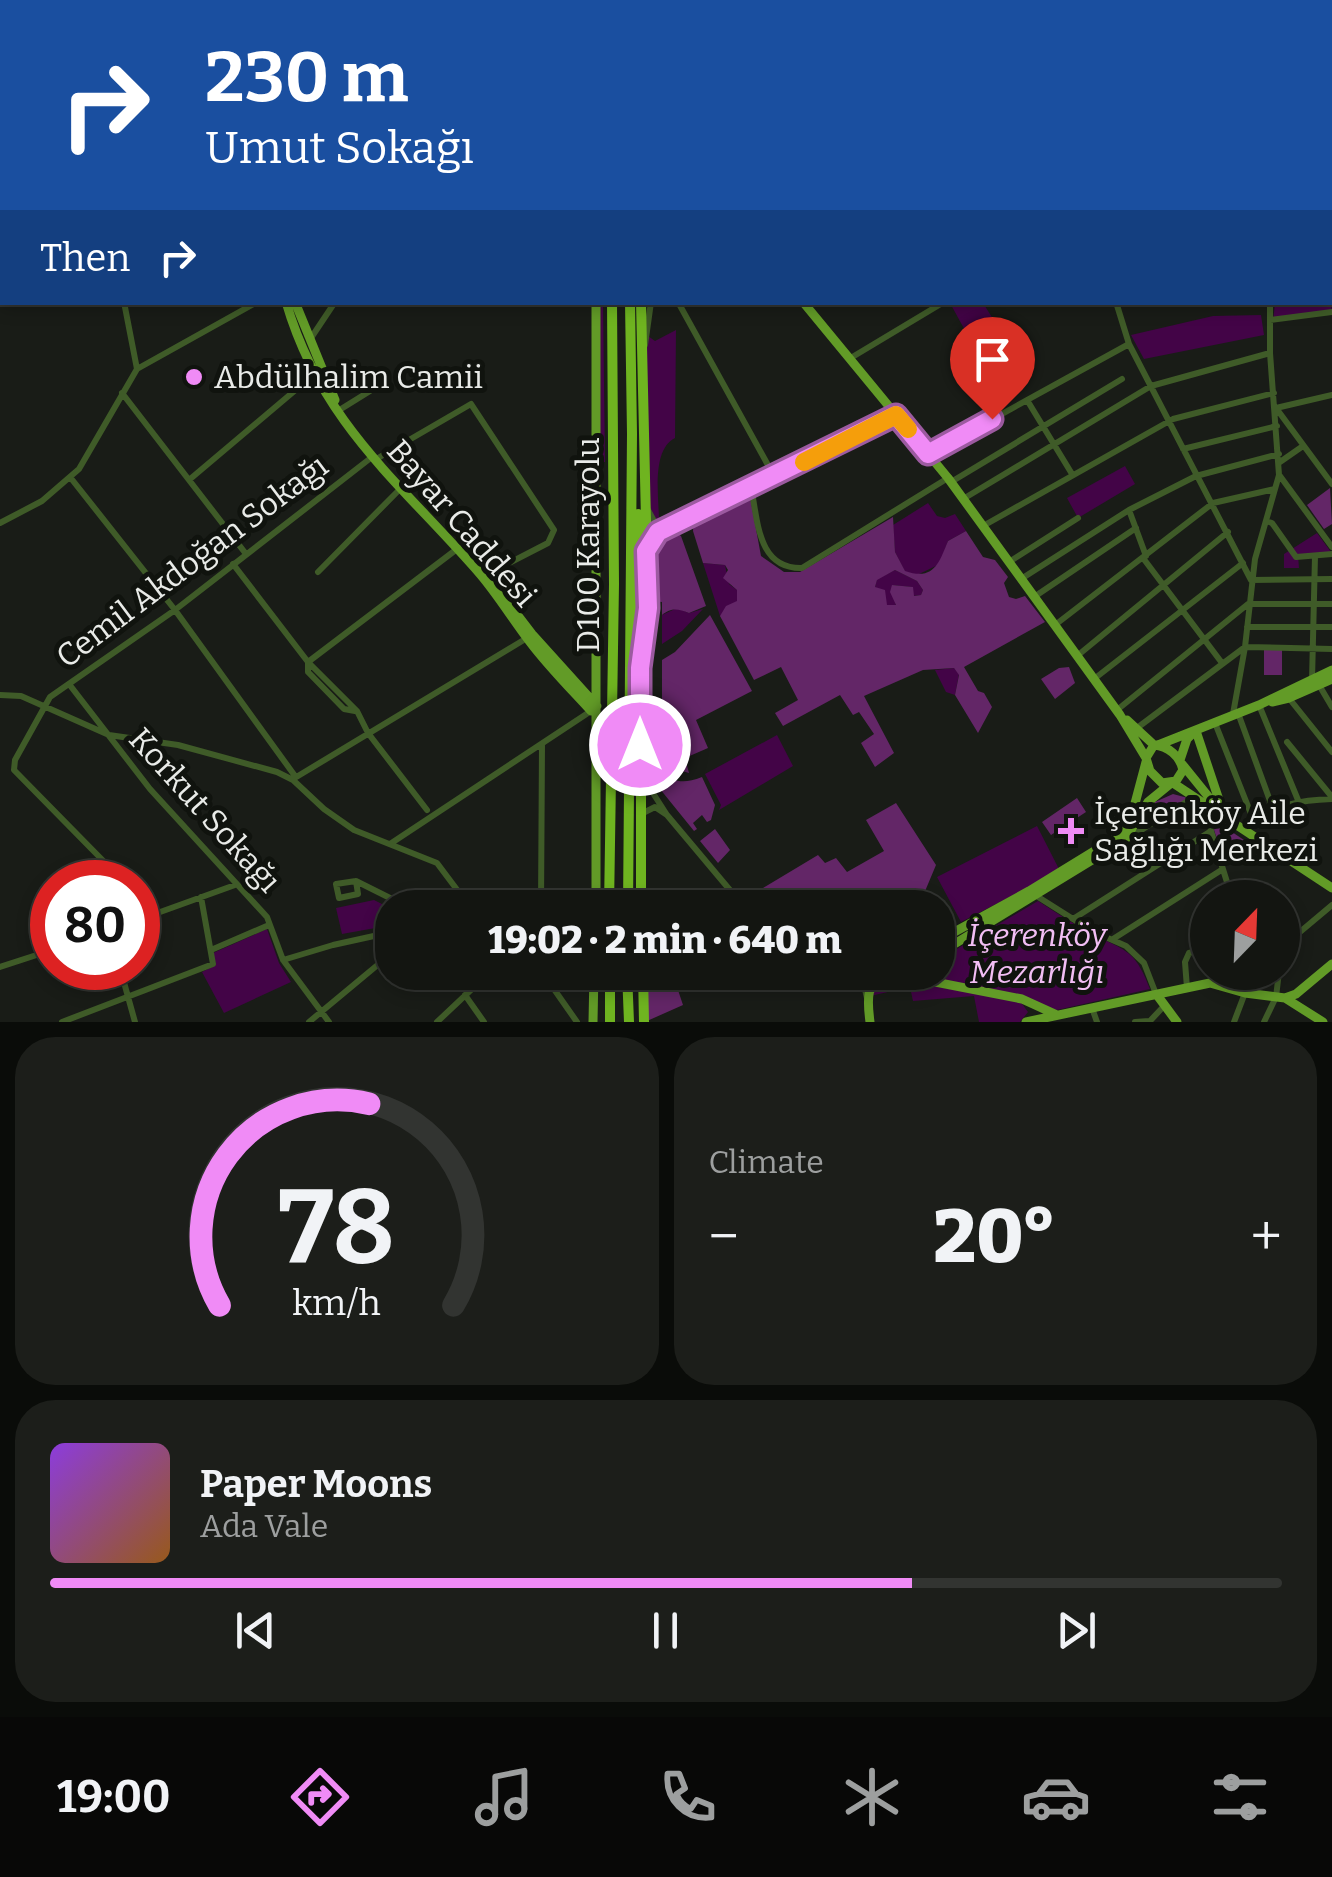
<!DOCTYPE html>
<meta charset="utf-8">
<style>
:root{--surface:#131511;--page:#1c1e1a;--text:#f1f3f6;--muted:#9d9f9f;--line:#323431;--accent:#f08bf6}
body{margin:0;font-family:Bitter,serif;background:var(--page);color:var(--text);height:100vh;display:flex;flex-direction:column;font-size:38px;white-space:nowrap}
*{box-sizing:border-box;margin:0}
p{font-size:32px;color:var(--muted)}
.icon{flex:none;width:55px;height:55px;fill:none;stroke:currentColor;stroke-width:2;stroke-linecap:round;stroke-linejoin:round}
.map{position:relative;height:1022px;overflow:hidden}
.drawer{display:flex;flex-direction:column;gap:15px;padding:15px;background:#0a0c09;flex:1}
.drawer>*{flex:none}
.banner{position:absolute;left:0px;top:0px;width:1332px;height:305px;box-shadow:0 5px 15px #0003,0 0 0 2px var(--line);background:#1a4fa0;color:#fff;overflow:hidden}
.needle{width:65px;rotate:23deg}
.controls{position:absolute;left:1190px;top:880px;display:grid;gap:20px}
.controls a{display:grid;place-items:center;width:110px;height:110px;border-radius:50%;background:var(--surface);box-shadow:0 5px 15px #0003,0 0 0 2px var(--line);font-size:50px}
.speed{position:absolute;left:30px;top:860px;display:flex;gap:20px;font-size:50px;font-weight:700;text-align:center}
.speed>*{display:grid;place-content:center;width:130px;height:130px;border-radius:50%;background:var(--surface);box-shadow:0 5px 15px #0003,0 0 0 2px var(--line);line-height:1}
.speed .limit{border:15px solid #d22;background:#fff;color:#111}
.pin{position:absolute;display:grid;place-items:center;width:85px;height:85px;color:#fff;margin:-102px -42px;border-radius:50% 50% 50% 0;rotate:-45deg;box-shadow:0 0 10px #0007}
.pin .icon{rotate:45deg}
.me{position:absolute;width:110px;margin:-55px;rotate:0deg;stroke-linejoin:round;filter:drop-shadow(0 0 8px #0008)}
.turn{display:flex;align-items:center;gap:35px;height:210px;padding:0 40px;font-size:45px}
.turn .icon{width:130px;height:130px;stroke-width:2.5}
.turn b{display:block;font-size:70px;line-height:85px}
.then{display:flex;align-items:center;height:95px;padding:0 40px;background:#0003;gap:20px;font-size:38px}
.big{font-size:75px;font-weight:800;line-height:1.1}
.drawer .card{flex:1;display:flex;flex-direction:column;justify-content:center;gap:15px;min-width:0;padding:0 35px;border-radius:40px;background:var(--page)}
.drawer .dial{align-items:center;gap:0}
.dial svg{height:260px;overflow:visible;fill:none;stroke:var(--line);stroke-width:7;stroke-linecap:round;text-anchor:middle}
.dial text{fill:var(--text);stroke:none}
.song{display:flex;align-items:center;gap:30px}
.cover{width:120px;height:120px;border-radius:15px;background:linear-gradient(135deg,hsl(270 70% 55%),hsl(30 70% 35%))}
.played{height:10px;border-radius:5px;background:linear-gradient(90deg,var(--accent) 70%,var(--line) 70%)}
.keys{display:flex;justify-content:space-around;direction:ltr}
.heat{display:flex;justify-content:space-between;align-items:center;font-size:55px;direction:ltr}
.drawer .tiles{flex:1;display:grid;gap:15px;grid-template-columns:1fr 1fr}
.card:last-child{grid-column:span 2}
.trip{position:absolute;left:375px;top:890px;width:580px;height:100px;border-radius:40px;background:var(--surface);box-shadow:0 5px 15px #0003,0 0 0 2px var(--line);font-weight:800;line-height:100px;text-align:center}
.menu{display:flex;height:160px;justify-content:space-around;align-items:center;background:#080807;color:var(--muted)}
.menu .icon{width:70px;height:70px}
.menu .active{color:var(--accent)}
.menu b{font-size:45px;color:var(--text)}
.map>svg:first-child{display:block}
.green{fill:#430447}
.forest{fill:#632667;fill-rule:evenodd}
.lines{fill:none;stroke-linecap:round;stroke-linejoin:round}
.minor{stroke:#3f5b28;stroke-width:6}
.major{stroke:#629b27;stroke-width:9}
.highway{stroke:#6fb420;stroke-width:10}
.route-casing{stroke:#9c5aa0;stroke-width:25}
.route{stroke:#f08bf6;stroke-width:18}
.slow{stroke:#f59e0b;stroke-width:18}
.poi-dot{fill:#f08bf6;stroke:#10130e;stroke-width:4}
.labels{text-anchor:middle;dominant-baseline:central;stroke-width:10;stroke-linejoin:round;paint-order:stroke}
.poi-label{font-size:32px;fill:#e9ebe8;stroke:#10130e;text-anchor:start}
.street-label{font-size:32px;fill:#e9ebe8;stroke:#10130e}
.park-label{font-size:32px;font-style:italic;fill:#f2bef4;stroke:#10130e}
</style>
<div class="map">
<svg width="1332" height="1022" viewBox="0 0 1332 1022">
<rect width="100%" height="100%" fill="#191c17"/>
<path class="green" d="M1330,295L1332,313L1273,322L1275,303H1301L1302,306L1330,302Z
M600,303H603L605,462H602L600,440Z
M950,303H983L1005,338L978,354Z
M1261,315L1264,335L1144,359L1131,335L1213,316Z
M676,330L675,438C651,450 659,498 659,521L650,516L642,351L648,336L655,341Z
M1125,466L1135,484L1078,518L1067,498Z
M928,503L937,516L945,518L955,514L966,531L948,541L940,564L917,575L905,572L895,552L893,525Z
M1317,533L1331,552L1298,555L1299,568H1284V554Z
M703,563L725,565L729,584L737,590V602L720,616Z
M895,570L917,581L923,590L921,595L913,596L912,587L892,585L896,606H887L875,587L877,579Z
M677,608L689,613L703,609L682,631L662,644V615Z
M954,668L959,674L955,695L946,692L935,670Z
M777,735L793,766L719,810L721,805L705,774Z
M1037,826L1060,871L961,922L937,877Z
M374,900L392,909V925L342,934L336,908Z
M1038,901C1054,911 1070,922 1087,931C1123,951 1134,946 1150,989L1057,1010L932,978L927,973L938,972V960Z
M267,929L279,963L291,982L224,1013L202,972L216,965L213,953Z
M898,980L1020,1001L1028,1012L1020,1022H979L974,996L913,1001L910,987L870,996L876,984Z"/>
<path class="forest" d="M1330,488L1332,524L1324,529L1307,505Z
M749,491L761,556L784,572H800L893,517L895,552L905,571C934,581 939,563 948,541L966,531L983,557L995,560L1008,577L1004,583L1009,597L1016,599L1025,596L1045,622L964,667L978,691L984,693L992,707L978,733L955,695L959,675L954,668L923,670L864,696L894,753L875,767L861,743L874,734L859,712L853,715L840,695L783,726L775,713L798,700L781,667L754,680L720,616L726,606L737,601V590L723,578L728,570L725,565L703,563L693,531L694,520ZM895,570L917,581L923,590L921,595L914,596L913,587L892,585L890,592L896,605H887L885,590L875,587L877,580Z
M672,529L681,536L706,606L689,613C678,609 672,607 662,615V602L654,601V550L664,532Z
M710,615L752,691L696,720L708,748L685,758L689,773L672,768L665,761L664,742L656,741L657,708L662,707V660L675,652Z
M1264,649H1282V675H1264Z
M1069,667L1075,683L1055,699L1041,679L1059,668Z
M659,771C676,783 683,784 702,777L715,805L711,820L707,822L702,815L693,823L697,829L694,831L660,789Z
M1173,794L1188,798L1144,828L1142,826L1155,802Z
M1077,798L1086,812L1051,835L1042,822Z
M896,803L936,865L923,896L904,907L781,908L763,888L818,855L825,863L836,858L847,872L884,851L866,820Z
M1216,824H1220L1250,844L1245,848L1235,841L1220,848L1214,830Z
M715,829L730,850L718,863L700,841Z
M646,973H668L674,978L683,1005L647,1021Z"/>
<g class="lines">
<path class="minor" d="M66,0L67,2
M308,0L310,2
M519,0L520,2
M348,2L351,0
M444,2L446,0
M1297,2V0
M0,53L2,51
M1330,104L1332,102
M1330,125H1332
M1330,149H1332
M0,160L2,158
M0,171L2,170
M1330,192H1332
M0,230L2,232
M1330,247H1332
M1330,275H1332
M124,302L137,369
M678,302L774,476
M1116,302L1129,344L1251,580L1332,579
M1270,320L1332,312
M311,338L335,302
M645,345L651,302
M849,359L944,302
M122,393L246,554
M1332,395L1276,408L1332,484
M1027,400L1072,474
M341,409L370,391
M1183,449L1277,426
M929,454L1129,344
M378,458L471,404L554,530L548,543L488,574
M1280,462L1303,446
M1280,476L1332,547
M70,477L175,610L295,776
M189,480L318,371
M951,482L1122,379
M751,487C758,520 757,569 802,568L948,478
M963,499L1151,386L1270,353
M648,510L654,521L668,525
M1129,510L1146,556
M1266,521L1272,523L1296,557L1332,554
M0,523L42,501L79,469L137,369L257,302
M983,526L1173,419L1274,393
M647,547L659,532L896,415
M1143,558L1222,663
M1009,562L1078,518
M233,564L308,662L357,711L368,733L427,810
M318,572L399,490
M1021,579L1129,510L1196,476L1279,454
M1034,597L1136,528
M1055,625L1213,503L1275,489
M1247,627H1332
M1077,656L1228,532
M1094,679L1243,563
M1312,680L1315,556
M69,684L150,789L267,917L283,960L329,1022
M1319,685L1332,707
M0,695L21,696L109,735L178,745L277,772L293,780L324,809L354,830L437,863L461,895L480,908
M1292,702L1332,752
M1259,705L1298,800
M1117,710L1248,604H1332
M355,711L344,709L308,672V662L457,549
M1238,713L1273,809
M1233,714L1245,647L1255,559L1279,475L1270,353V302
M1215,723L1255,824
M1137,728L1245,647L1332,649
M1287,742L1332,797
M293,779L527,638
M1208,808L1211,831L1232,898
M641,814L655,807L667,815L642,776
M667,815L745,908
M1253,825C1278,804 1300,800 1332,799
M1127,839L1194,797
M390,844L591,711
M356,881L358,894L339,898L336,884L356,881L410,908
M124,882L14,770L15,760L50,697L175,610L372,457
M1035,895L1092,931L1126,946L1144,963L1156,994
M138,896L154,914
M446,908L461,895
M541,908L542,745
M1073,919L1211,831
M138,920L235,885
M1113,939L1223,869
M211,950L269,925
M283,960L333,945L392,932
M1282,962L1294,937L1332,905
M0,967L52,950
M120,968L135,1022
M542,972L577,1022
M855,972L864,985L867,998
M1187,988L1185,962L1189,953L1208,948
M465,995L484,1022
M1092,1008L1097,1022
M62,1022L213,964L201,897
M309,1022L392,953
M437,1022L490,972
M1135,1022L1149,1021
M1149,1022L1164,1006
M1234,1022L1245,993
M1264,1022L1276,997L1279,972"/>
<path class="major" d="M144,0L145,2
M590,0V2
M654,2L655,0
M1093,2L1094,0
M286,302C322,425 401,483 480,574C498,595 513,620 530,642C548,666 570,688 591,711
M295,302L335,400
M803,302L948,478L1120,715L1146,758
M480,566L532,634L597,706
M1272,702L1289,698L1332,679
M1127,720L1154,745
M1196,731L1225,818
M1154,745C1168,746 1180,756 1183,770L1176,781L1162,783L1150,771L1146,758Z
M1158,745L1259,705L1332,670
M1180,760L1187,739L1194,732
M1182,764L1216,806
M1173,783L1332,888
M596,908V302
M938,941L1029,891L1117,837L1133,811L1146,762
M938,954L1125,840L1148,802L1170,784
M889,973L1022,999L1055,1014
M1157,995L1177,1022
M1285,998L1296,994L1332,964
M593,1022L594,972
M870,1022C867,999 865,983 889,972
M1026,1022L1210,983L1245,993L1285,998L1323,1022"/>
<path class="highway" d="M636,0L637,2
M613,2V0
M641,302L648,608L641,668V908
M638,514L639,642
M609,908L614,584L612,302
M628,908L632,434L630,302
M610,972V1022
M627,972L629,1022
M643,972L644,1022"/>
</g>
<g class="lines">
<g class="route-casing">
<path id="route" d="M640,745V668L648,608L646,551L658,532L896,415L928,454L992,419"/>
</g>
<use href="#route" class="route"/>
<path class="slow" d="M804,462L896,415L908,429"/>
</g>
<g class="poi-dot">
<circle cx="194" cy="377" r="10"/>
<path d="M1066 816h10v10h10v10h-10v10h-10v-10h-10v-10h10z"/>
</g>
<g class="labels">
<g class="poi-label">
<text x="214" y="377">Abdülhalim Camii</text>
<text x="1094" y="813">İçerenköy Aile<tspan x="1094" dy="37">Sağlığı Merkezi</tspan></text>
</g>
<g class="street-label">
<text transform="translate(462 523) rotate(49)">Bayar Caddesi</text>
<text transform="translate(588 545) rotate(-90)">D100 Karayolu</text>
<text transform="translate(192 561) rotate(-37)">Cemil Akdoğan Sokağı</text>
<text transform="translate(205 810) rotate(48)">Korkut Sokağı</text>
</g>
<g class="park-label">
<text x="1037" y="935">İçerenköy<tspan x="1037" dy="37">Mezarlığı</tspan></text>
</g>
</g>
</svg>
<div class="controls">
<a><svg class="needle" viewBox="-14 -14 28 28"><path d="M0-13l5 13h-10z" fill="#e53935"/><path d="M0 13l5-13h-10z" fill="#9d9f9f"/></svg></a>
</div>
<div class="speed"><div class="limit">80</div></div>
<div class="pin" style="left:992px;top:419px;background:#d93025"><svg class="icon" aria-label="arrive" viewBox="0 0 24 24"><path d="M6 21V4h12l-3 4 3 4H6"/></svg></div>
<svg class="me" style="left:640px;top:745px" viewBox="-20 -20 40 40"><circle r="17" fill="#f08bf6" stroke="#fff" stroke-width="3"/><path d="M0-11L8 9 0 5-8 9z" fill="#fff"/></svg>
<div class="trip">19:02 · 2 min · 640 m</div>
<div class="banner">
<div class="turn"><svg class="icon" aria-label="right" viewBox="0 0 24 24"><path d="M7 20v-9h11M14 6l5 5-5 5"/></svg><div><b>230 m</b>Umut Sokağı</div></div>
<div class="then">Then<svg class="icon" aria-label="right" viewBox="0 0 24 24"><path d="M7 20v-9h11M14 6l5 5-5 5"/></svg></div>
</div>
</div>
<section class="drawer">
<div class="tiles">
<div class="card dial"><svg viewBox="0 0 100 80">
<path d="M14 69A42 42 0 1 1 86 69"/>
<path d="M14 69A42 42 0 0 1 60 7" stroke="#f08bf6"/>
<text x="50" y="56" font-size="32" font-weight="700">78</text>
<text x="50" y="72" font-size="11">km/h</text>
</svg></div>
<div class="card"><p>Climate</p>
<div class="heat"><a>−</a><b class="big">20°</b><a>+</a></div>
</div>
<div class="card">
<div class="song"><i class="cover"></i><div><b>Paper Moons</b><p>Ada Vale</p></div></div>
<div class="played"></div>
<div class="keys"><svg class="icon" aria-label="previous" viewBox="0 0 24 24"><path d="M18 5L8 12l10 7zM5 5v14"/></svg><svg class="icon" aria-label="pause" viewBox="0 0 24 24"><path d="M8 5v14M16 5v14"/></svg><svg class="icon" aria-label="next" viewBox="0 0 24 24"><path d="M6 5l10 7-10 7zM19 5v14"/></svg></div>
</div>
</div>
</section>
<nav class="menu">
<b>19:00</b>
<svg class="icon active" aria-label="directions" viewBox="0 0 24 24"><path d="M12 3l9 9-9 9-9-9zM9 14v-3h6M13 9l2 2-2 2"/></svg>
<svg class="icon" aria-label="music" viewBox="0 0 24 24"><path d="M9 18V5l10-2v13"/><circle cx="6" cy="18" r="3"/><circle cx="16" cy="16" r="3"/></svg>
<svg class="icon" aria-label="phone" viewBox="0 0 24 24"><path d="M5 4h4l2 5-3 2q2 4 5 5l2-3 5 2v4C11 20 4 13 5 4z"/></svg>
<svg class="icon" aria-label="climate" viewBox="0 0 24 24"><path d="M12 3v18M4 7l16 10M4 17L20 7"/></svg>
<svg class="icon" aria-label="car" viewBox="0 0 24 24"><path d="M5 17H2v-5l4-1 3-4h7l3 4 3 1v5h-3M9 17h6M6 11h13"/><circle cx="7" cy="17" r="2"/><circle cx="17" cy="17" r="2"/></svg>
<svg class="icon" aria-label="filters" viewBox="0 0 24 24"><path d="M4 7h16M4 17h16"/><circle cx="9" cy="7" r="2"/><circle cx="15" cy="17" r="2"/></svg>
</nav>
